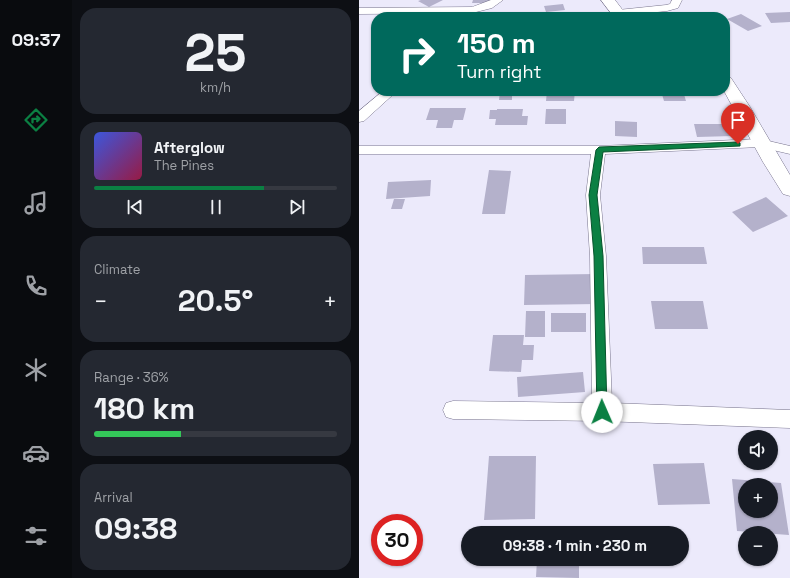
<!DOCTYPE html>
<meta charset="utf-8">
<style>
:root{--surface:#171b24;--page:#242831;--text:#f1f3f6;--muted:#9ea1a6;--line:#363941;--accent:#0b8043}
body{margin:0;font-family:"Space Grotesk",sans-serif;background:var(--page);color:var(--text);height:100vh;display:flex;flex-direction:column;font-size:15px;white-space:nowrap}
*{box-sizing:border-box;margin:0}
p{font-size:13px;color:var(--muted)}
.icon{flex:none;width:22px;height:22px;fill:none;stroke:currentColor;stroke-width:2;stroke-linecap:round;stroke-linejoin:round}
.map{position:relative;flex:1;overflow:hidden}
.drawer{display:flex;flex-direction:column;gap:8px;padding:8px;background:#0d0f14;width:287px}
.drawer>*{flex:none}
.hud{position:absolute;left:12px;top:12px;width:359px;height:84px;border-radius:16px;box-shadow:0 1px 3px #0004;background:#00695c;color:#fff;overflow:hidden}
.fabs{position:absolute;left:379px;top:430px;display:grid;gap:8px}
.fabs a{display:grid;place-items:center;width:40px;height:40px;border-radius:50%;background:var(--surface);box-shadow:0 1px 3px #0004;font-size:20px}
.speed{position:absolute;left:12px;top:514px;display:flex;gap:8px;font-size:20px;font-weight:700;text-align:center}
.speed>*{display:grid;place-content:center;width:52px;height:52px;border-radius:50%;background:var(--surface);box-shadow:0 1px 3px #0004;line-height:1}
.speed .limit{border:6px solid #d22;background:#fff;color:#111}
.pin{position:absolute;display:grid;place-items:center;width:34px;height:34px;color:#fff;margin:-41px -17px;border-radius:50% 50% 50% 0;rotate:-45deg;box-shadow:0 0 4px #0007}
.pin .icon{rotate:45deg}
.me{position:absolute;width:44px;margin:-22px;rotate:359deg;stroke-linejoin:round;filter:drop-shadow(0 0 3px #0008)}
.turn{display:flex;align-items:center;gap:14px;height:84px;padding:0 20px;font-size:18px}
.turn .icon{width:52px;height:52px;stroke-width:2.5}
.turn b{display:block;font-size:28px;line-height:34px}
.big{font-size:30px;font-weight:800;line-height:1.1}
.drawer .card{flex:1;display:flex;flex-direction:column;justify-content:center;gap:6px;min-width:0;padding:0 14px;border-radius:16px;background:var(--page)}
.drawer .dial{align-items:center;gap:0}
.dial b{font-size:52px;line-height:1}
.song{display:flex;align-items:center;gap:12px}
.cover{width:48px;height:48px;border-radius:6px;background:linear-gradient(135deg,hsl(230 70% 55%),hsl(340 70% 35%))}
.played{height:4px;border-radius:2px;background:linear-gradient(90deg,var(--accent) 70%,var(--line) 70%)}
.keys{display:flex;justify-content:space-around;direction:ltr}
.heat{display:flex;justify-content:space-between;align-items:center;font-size:22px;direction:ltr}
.charge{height:6px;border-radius:3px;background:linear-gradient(90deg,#34c759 36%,var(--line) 0)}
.trip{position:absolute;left:102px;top:526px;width:228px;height:40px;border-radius:20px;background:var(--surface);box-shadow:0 1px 3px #0004;font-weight:800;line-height:40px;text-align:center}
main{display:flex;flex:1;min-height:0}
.menu{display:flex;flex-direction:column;width:72px;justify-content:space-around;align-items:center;background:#090b0e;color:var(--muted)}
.menu .icon{width:28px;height:28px}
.menu .current{color:var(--accent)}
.menu b{font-size:18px;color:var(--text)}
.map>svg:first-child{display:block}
.building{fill:#b4b1cb;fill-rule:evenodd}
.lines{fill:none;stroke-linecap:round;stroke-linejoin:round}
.street-casing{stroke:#78748d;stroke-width:1}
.secondary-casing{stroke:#78748d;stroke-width:1}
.street{fill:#fff;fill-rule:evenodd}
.secondary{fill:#fff;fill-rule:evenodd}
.route{fill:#0b8043;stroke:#07532c}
</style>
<main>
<nav class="menu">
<b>09:37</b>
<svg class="icon current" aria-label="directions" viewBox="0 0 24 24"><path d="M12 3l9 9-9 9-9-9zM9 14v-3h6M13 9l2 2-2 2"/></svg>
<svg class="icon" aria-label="music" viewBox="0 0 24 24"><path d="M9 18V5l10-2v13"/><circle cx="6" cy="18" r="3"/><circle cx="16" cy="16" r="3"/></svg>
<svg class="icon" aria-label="phone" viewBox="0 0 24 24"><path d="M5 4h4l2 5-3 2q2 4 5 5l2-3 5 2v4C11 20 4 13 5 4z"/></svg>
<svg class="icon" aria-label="climate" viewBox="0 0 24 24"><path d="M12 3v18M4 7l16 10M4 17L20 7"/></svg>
<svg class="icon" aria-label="car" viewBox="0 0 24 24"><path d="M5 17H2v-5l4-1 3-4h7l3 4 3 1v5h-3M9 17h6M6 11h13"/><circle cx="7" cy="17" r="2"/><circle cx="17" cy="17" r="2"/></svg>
<svg class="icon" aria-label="filters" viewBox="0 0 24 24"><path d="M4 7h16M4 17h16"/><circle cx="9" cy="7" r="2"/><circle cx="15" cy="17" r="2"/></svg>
</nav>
<section class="drawer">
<div class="card dial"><b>25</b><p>km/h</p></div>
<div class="card">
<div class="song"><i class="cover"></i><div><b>Afterglow</b><p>The Pines</p></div></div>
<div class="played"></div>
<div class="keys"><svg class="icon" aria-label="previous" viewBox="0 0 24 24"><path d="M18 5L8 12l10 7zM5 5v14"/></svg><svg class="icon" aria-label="pause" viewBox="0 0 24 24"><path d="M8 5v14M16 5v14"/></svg><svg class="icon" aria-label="next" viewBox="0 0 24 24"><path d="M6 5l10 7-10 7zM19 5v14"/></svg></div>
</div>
<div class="card"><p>Climate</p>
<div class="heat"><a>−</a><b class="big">20.5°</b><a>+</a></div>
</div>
<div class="card"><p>Range · 36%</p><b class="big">180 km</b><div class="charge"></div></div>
<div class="card"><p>Arrival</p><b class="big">09:38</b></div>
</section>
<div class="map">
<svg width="431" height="578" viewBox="0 0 431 578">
<rect width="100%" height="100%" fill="#eceafb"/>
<path class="building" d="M62,0H84L70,7L59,1Z
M114,0H133L132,3H113Z
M204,4L206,10L187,12L185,6Z
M431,12V22L412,23L406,13Z
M382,14L403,26L389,31L368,19Z
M141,91H153V100H140Z
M188,91H216L215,101H187Z
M302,91H324L327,101H305Z
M71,108H107L104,120H95L93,128H77L79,120H67Z
M138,109H164L163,116H169L168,125H136L137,119H130L131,110H138Z
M187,109H207V124H186Z
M256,121L278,122V137L256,136Z
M335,124H370L374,136L338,137Z
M130,170L152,171L146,214H123Z
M72,180L71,196L27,199L29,182Z
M407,197L429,216L394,232L373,212Z
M35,199H46L43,209H32Z
M283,247H345L348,264H284Z
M237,274L238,304L165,305L166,275Z
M292,301H344L349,329H296Z
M167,311H186V337H166Z
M192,313H227V332H192Z
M134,335H165L164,345H175L174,360H163L162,372L130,371Z
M224,372L226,392L159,397L158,377Z
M130,456H177L176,519L125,520Z
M345,463L351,504L299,505L294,464Z
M373,479L422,483L430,535L378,531ZM386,485H412V511H386Z
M178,559H236V564H220V578L177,577Z"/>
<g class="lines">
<g class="street-casing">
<path id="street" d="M132,0H144L133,8L113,13L0,14V8L113,7Z
M313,0H323L319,8L308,11L259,16L254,13L259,10L307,5L311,4Z
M24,91H38L5,121L0,122V111Z
M401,139L431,146V154L401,147L246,154L241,195L247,256L253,403L431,410V428L243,421L94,419L87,417L84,410L87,403L94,401L233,403L231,256L227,195L232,154H0V146H240Z"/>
</g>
<g class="secondary-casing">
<path id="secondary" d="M242,0H256L269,17H255Z
M366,76L372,78L391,107L431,175V196L424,194L404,162L365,91Z"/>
</g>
<use href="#street" class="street"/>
<use href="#secondary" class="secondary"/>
</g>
<path class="route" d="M379,142L381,143V146L244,152L238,195L244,256L248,412L247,416L243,417L239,416L238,412L235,256L230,195L237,150L240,147Z"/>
</svg>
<div class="fabs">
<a><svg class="icon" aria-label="sound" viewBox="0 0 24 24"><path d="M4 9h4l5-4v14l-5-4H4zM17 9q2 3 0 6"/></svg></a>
<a>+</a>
<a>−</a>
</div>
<div class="speed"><div class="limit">30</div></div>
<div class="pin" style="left:379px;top:144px;background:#d93025"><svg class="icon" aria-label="arrive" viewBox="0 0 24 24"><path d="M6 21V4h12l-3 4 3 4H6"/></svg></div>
<svg class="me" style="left:243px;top:412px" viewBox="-20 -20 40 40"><circle r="19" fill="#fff"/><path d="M0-13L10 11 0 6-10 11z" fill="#0b8043"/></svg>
<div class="trip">09:38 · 1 min · 230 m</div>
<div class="hud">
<div class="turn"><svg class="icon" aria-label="right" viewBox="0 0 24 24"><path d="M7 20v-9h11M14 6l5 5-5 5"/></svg><div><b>150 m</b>Turn right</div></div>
</div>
</div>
</main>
